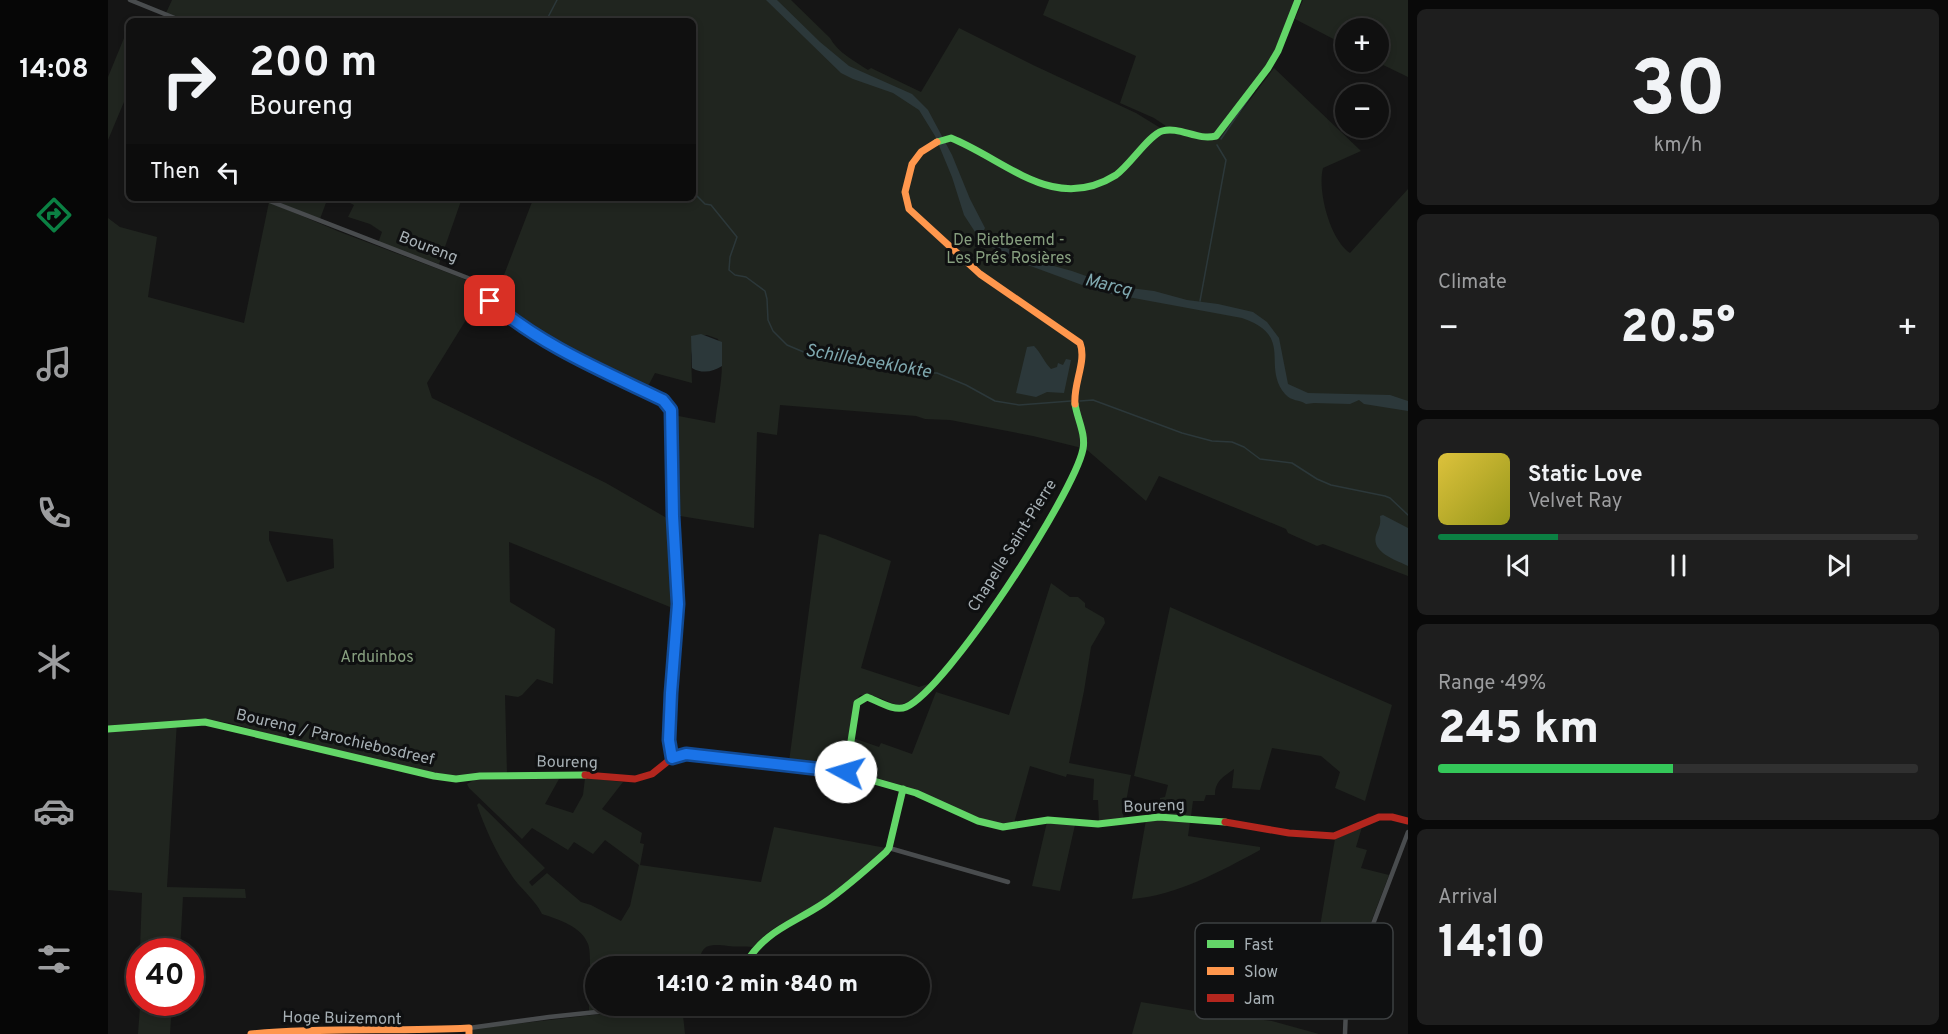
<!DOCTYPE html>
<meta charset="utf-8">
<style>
:root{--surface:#101010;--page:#1e1e1e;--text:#f1f3f6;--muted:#9c9d9f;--line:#303030;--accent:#0b8043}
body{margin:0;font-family:Overpass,sans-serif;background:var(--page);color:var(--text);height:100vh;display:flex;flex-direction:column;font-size:22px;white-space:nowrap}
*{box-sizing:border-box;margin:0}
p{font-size:20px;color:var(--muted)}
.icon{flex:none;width:33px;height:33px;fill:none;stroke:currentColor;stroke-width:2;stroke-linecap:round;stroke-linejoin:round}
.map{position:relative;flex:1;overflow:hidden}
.drawer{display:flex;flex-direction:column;gap:9px;padding:9px;background:#090909;width:540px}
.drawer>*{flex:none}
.banner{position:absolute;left:18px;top:18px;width:570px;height:183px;border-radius:9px;box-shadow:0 3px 9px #0003,0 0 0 2px var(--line);background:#101010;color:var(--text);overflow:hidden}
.controls{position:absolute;left:1227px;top:18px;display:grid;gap:12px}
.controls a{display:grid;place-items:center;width:54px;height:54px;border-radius:50%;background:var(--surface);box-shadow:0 3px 9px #0003,0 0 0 2px var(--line);font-size:30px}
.speed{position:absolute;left:18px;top:938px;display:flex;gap:12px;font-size:30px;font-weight:700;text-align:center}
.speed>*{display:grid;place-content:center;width:78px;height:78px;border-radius:50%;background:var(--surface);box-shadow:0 3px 9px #0003,0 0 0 2px var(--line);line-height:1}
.speed .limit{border:9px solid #d22;background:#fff;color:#111}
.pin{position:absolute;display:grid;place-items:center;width:51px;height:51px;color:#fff;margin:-26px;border-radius:12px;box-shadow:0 3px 9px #0006}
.me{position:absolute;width:66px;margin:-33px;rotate:276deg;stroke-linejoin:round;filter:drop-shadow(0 0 4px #0008)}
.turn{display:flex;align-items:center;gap:21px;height:126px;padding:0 24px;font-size:27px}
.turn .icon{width:78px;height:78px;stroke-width:2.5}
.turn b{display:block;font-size:42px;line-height:51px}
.then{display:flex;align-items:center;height:57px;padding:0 24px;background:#0003;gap:12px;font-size:22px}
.big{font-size:45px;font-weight:800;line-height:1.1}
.drawer .widget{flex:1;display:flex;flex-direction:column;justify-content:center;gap:9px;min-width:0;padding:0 21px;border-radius:9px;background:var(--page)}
.drawer .dial{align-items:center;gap:0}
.dial b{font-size:78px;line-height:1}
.song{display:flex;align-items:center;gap:18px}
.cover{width:72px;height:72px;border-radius:9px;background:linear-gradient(135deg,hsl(50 70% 55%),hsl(60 70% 35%))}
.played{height:6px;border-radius:3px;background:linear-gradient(90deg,var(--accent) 25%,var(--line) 25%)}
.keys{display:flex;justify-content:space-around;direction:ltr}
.heat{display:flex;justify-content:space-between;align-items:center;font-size:33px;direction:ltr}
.charge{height:9px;border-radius:4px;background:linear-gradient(90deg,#34c759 49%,var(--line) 0)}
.trip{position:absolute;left:477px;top:956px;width:345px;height:60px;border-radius:30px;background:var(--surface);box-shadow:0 3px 9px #0003,0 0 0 2px var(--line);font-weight:800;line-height:60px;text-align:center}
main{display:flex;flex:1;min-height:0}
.tabs{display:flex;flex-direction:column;width:108px;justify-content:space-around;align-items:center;background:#060606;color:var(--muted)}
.tabs .icon{width:42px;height:42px}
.tabs .on{color:var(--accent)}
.tabs b{font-size:27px;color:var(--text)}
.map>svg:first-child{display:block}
.green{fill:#20251f;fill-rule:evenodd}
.water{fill:#2c383a}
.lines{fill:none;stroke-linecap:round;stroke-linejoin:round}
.stream{stroke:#2c383a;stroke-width:1.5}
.street{stroke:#494c4e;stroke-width:4.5}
.fast{stroke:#63d668;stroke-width:7}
.slow{stroke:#ff974d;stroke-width:7}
.jam{stroke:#b3261e;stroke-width:7}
.route-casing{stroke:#114b97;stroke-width:15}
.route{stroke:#1a73e8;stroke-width:10}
.labels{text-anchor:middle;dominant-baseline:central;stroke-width:6;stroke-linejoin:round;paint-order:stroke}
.park-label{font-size:16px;fill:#879f7f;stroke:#0f1011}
.street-label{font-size:16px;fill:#a7b0b5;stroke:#0f1011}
.water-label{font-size:18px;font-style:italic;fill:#7fa8af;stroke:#0f1011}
.key{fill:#0f1011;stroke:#3d4042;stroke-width:1.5}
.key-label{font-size:16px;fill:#a7b0b5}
</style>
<main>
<nav class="tabs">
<b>14:08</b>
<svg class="icon on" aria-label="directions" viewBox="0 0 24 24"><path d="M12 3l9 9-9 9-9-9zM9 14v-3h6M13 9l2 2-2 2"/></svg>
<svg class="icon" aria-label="music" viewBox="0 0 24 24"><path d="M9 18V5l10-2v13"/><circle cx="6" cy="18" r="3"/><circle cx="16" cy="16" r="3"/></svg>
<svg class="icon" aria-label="phone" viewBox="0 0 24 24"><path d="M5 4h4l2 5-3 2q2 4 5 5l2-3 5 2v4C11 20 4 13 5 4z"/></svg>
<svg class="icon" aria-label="climate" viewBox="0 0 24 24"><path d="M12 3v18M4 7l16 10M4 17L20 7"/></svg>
<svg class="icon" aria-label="car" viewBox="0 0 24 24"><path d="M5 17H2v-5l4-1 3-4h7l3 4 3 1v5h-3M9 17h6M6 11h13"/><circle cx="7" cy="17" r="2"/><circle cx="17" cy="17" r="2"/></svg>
<svg class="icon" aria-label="filters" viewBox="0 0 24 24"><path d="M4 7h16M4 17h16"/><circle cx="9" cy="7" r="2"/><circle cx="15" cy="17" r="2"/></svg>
</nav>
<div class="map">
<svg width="1300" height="1034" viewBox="0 0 1300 1034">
<rect width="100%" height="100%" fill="#151515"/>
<path class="green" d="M64,0H683L722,38C729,52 748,62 760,70L763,68L813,92L851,28L925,65L1028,113L1054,129L1101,140L1129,112L1132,113L1166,68L1253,151L1215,168C1209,190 1222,240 1242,253L1300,189V576L1215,544L1209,546L1180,533L1178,529L1051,476L1038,501L978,449L925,436L842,420L817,419L808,416L672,405L669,435L649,432L646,528L566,515L565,415L607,423C610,395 619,365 610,339L599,335H587L583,355L584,383L547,373L538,390L420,328L386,301L424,202L419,198H585V21H79L58,13Z
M941,0H1187L1167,50L1155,72L1104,136L1061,128L1046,118L1012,103L1028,56L935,15Z
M1195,0H1300V77L1269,62L1270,28H1238L1237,45L1187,19Z
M21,26V90L0,140V77Z
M160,198H215L219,200L212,219Z
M241,198H354L331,264L270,243L274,232L262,224L240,217L246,205L242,203L244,199Z
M161,202L232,232L354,278L369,288L374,294L319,383L324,398L498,483L557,517L562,521L567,609L401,542L402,602L447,629L445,684L429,679L414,695L410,697L397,695L399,774L350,776L326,773L168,736L122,723L96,719L69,721L59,887L137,889L138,898L75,897L72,951H32V1002H64L62,1034H30L32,1007H30L34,893L0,890V218L12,227L49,237L40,297L136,323ZM161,531L225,539L226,568L179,582L161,540Z
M711,534L717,535L783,561L753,668L811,687L820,684L821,685C782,722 790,695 752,695L747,703L745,738L771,747L773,743L804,754L828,692L901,715L943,583L962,597H970L977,603V607L996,618L997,623L983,647L976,691L961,763L1023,775L1015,818L991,822L990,800H985L986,779L959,774L958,777L922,766L906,823L894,824L879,821L792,785L736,768L681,762Z
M1062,607L1284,705L1257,801L1227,788L1232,772L1213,756L1164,748L1152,790L1124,788L1126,769C1115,777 1107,781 1107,795H1098L1096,801H1085L1083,816L1052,814V798L1057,797L1060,785L1026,776Z
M477,778L515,782L494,809L534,833L532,843L536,844L532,865L653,882L666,827L778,848C762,869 722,898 698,911C675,923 663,927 645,947C636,946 628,947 620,946C604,944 592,943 592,963L595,964V966H556L528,958L526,966H488V1005H508L506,1009L481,1011C481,998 484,952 480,944C474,927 450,919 434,914C427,899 411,888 402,873C388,853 377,828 369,805L371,803L437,868L421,882L424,886L439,873L473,902L483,905L513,921L522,906L531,865L497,840L485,854L466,842L460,850L424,828L414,839L361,788L359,784L368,779H451L437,804L465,813L475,795Z
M1057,819L1082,822L1080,836L1152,847V850C1111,872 1070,895 1024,899L1038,820Z
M939,822L967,825L952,891L924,886Z
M1254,827L1248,847L1259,850L1253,868L1281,875L1254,946L1210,938L1227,839Z
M1033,1002L1087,1011H1124L1131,1017L1164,1021L1211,1034H1024Z
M574,1006L577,1034H365V1029L389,1026L528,1010Z"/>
<path class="water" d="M658,0H669L712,42L741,66L804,94L820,110L844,155L862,199L877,228L876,230L886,240L913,257L964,271L1006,286L1046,291L1079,300L1110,304L1145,312L1159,322L1171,338L1180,384L1200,393L1282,395L1300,401V411L1256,404L1251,400L1242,404L1206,403L1198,404C1191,399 1184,402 1177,394C1153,365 1187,336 1134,318L993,292L909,261L890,252L869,235L856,215L844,177L827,136L811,110L785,93L745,79L733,73Z
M593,334L614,342V366C605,372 594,374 584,368L583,336Z
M926,346C933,353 936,362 943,369L949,367L950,363L955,365L958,359L963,360L956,393L939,392L928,397L908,393L919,347Z
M1275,515L1300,528V566C1289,560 1263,553 1268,535C1271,527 1273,525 1272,516Z"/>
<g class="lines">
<path class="stream" d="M438,21L449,0
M1113,139L1146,91
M585,192L597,204L603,205L629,237L622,257L621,270L627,275L638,277L657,291L659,299L660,320L665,331L679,345L698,353L730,358L750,356L761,360L783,362L798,369L814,373H829L858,385L887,401L911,405L963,401
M1092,301L1118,160L1109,145
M972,401L985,400L1074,433L1104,441L1124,442L1136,447L1152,459L1184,463L1209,479L1223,485L1277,496L1282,498L1300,515"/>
<path class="street" d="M22,0L74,21
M154,198L360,278L371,286L382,301L416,329L449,348L560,405L563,413L565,516L571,604L563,693L561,740L564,758
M781,848L900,882
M361,1028L441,1017L555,1005
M1237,1034L1238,1008L1243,982L1300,832"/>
<path class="fast" d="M829,142L843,138C898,160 946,214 1008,175C1022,165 1041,135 1054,131C1072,126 1089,141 1108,136L1160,68L1170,51L1190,0
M0,729L97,722L326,776L348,779L372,776L477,775
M692,768L738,773L808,793L870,821L895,827L940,820L990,824L1051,817L1117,822
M738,773L749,703L759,697C770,701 786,712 798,707C839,689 966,494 975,449C978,434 969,418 967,404
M636,966C657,930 683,925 716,903C738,888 758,870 778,852L781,848L795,789"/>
<path class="slow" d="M829,142L813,152L804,164L797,192L801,209L872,274L972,343C979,361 965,384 967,404
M143,1034C216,1027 288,1032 361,1028V1034"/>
<path class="jam" d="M477,775L527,779L544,774L564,758L578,754L692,768
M1117,822L1181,833L1226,836L1271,817H1284L1300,821"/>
</g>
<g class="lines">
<g class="route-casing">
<path id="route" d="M382,301C432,345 495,371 555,400L563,410L565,516L570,604L563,693L561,740L564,758L578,754L738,772"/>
</g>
<use href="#route" class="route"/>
</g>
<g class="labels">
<g class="park-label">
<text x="901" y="241">De Rietbeemd -<tspan x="901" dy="18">Les Prés Rosières</tspan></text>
<text x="269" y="658">Arduinbos</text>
</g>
<g class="street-label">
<text transform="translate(320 248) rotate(21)">Boureng</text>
<text transform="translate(905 546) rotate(-58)">Chapelle Saint-Pierre</text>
<text transform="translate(227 738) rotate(13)">Boureng / Parochiebosdreef</text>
<text transform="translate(459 763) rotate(1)">Boureng</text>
<text transform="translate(1046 807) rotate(-2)">Boureng</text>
<text transform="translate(234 1019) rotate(1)">Hoge Buizemont</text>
</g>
<g class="water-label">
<text transform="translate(1000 286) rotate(14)">Marcq</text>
<text transform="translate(760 362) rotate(10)">Schillebeeklokte</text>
</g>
</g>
<rect x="1087" y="923" width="198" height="96" rx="9" class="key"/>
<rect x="1099" y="940" width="27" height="8" fill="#63d668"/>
<rect x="1099" y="967" width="27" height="8" fill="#ff974d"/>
<rect x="1099" y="994" width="27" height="8" fill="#b3261e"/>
<g class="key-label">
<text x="1136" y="950">Fast</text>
<text x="1136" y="977">Slow</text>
<text x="1136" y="1004">Jam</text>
</g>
</svg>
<div class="controls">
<a>+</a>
<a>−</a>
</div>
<div class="speed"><div class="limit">40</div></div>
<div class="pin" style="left:382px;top:301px;background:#d93025"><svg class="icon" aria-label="arrive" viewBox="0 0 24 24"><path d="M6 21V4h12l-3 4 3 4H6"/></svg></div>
<svg class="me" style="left:738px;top:772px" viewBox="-20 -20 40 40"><circle r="19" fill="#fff"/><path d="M0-13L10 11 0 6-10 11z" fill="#1a73e8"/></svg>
<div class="trip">14:10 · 2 min · 840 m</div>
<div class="banner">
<div class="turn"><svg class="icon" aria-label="right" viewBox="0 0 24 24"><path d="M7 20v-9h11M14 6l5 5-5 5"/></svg><div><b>200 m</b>Boureng</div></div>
<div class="then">Then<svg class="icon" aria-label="left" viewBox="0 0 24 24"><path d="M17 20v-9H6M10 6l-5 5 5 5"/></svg></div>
</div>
</div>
<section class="drawer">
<div class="widget dial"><b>30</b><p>km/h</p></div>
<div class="widget"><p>Climate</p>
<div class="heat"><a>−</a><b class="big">20.5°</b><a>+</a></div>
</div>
<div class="widget">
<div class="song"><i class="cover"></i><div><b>Static Love</b><p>Velvet Ray</p></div></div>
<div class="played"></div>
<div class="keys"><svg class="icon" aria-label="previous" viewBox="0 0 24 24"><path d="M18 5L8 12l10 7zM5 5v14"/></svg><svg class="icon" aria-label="pause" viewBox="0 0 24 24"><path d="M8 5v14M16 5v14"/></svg><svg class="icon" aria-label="next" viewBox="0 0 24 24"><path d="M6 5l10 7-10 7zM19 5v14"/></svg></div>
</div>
<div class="widget"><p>Range · 49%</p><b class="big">245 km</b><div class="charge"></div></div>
<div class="widget"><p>Arrival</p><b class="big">14:10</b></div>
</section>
</main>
